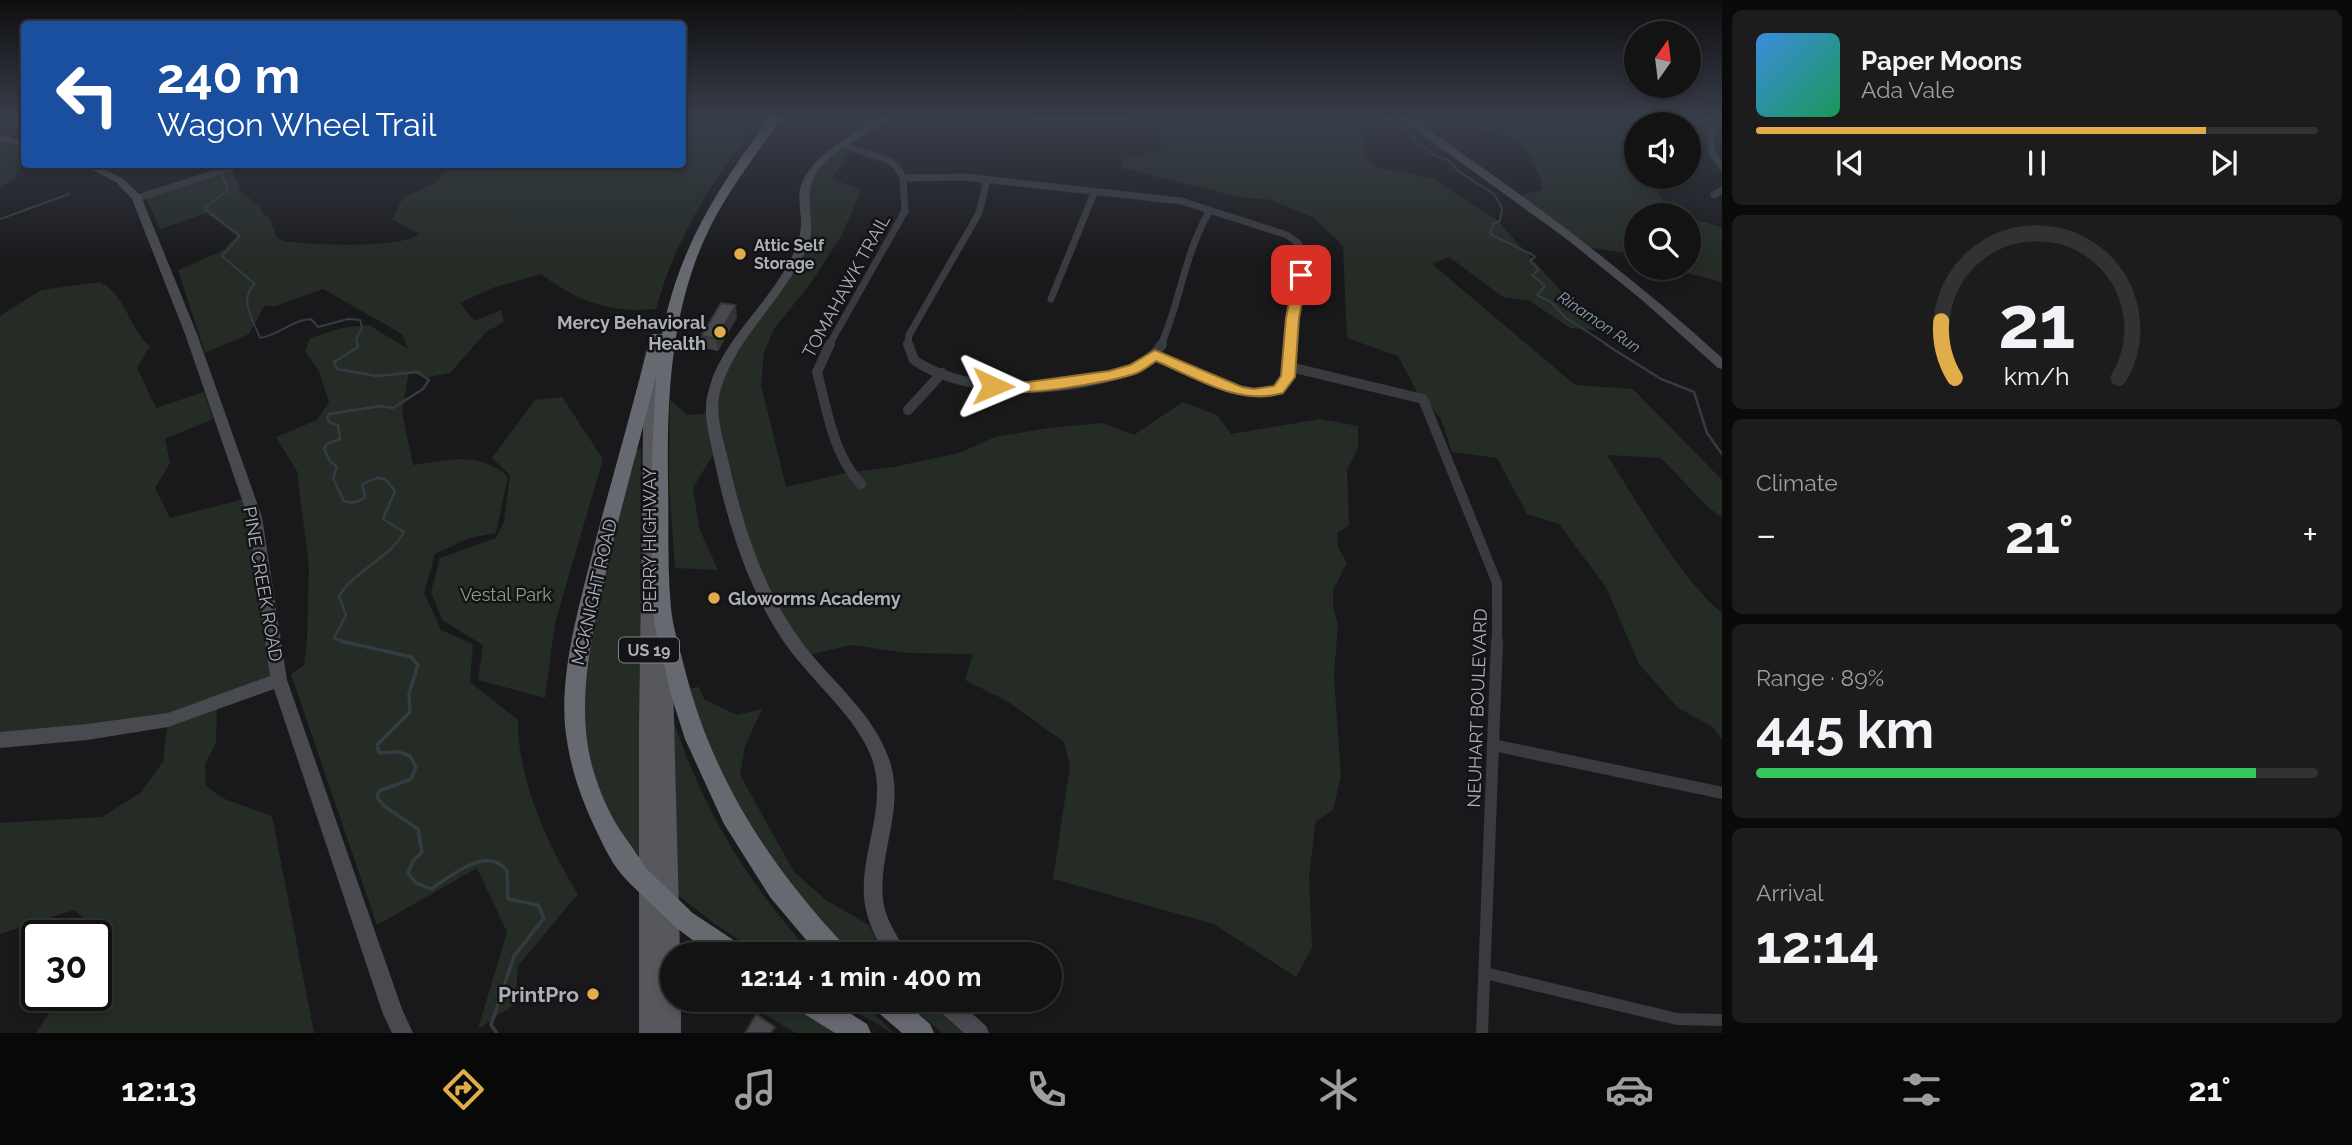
<!DOCTYPE html>
<meta charset="utf-8">
<style>
:root{--surface:#131314;--page:#1c1c1d;--text:#f1f3f6;--muted:#9d9ea0;--line:#323234;--accent:#e1ad4a}
body{margin:0;font-family:Raleway,sans-serif;background:var(--page);color:var(--text);height:100vh;display:flex;flex-direction:column;font-size:26px;white-space:nowrap}
*{box-sizing:border-box;margin:0}
p{font-size:23px;color:var(--muted)}
.icon{flex:none;width:38px;height:38px;fill:none;stroke:currentColor;stroke-width:2;stroke-linecap:round;stroke-linejoin:round}
.map{position:relative;flex:1;overflow:hidden}
.side{display:flex;flex-direction:column;gap:10px;padding:10px;background:#0a0a0b;width:630px}
.side>*{flex:none}
.hud{position:absolute;left:21px;top:21px;width:665px;height:147px;border-radius:7px;box-shadow:0 4px 10px #0003,0 0 0 2px var(--line);background:#1a4fa0;color:#fff;overflow:hidden}
.needle{width:46px;rotate:14deg}
.buttons{position:absolute;left:1624px;top:21px;display:grid;gap:14px}
.buttons a{display:grid;place-items:center;width:77px;height:77px;border-radius:50%;background:var(--surface);box-shadow:0 4px 10px #0003,0 0 0 2px var(--line);font-size:35px}
.speed{position:absolute;left:21px;top:920px;display:flex;gap:14px;font-size:35px;font-weight:700;text-align:center}
.speed>*{display:grid;place-content:center;width:91px;height:91px;border-radius:50%;background:var(--surface);box-shadow:0 4px 10px #0003,0 0 0 2px var(--line);line-height:1}
.speed .limit{border:4px solid #111;border-radius:10px;background:#fff;color:#111}
.pin{position:absolute;display:grid;place-items:center;width:60px;height:60px;color:#fff;margin:-30px;border-radius:14px;box-shadow:0 4px 10px #0006}
.me{position:absolute;width:77px;margin:-38px;rotate:91deg;stroke-linejoin:round;filter:drop-shadow(0 0 5px #0008)}
.turn{display:flex;align-items:center;gap:24px;height:147px;padding:0 21px;font-size:32px}
.turn .icon{width:91px;height:91px;stroke-width:2.5}
.turn b{display:block;font-size:49px;line-height:60px}
.big{font-size:52px;font-weight:700;line-height:1.1}
.side .tile{flex:1;display:flex;flex-direction:column;justify-content:center;gap:10px;min-width:0;padding:0 24px;border-radius:10px;background:var(--page)}
.side .dial{align-items:center;gap:0}
.dial svg{height:182px;overflow:visible;fill:none;stroke:var(--line);stroke-width:7;stroke-linecap:round;text-anchor:middle}
.dial text{fill:var(--text);stroke:none}
.song{display:flex;align-items:center;gap:21px}
.cover{width:84px;height:84px;border-radius:10px;background:linear-gradient(135deg,hsl(210 70% 55%),hsl(150 70% 35%))}
.played{height:7px;border-radius:4px;background:linear-gradient(90deg,var(--accent) 80%,var(--line) 80%)}
.keys{display:flex;justify-content:space-around;direction:ltr}
.heat{display:flex;justify-content:space-between;align-items:center;font-size:38px;direction:ltr}
.charge{height:10px;border-radius:5px;background:linear-gradient(90deg,#34c759 89%,var(--line) 0)}
.trip{position:absolute;left:660px;top:942px;width:402px;height:70px;border-radius:35px;background:var(--surface);box-shadow:0 4px 10px #0003,0 0 0 2px var(--line);font-weight:700;line-height:70px;text-align:center}
.menu{display:flex;height:112px;justify-content:space-around;align-items:center;background:#080808;color:var(--muted)}
.menu .icon{width:49px;height:49px}
.menu .active{color:var(--accent)}
.menu b{font-size:32px;color:var(--text)}
main{display:flex;flex:1;min-height:0}
.map>svg:first-child{display:block}
.green{fill:#252c26}
.lines{fill:none;stroke-linecap:round;stroke-linejoin:round}
.stream-far2{stroke:#333c43;stroke-width:2}
.stream-far1{stroke:#333c43;stroke-width:2.5}
.stream{stroke:#333c43;stroke-width:3.5}
.street-far2{stroke:#3a3b3f;stroke-width:7}
.street-far1{stroke:#3a3b3f;stroke-width:10}
.street{stroke:#3a3b3f;stroke-width:12}
.secondary{fill:#484a4f;fill-rule:evenodd}
.primary{fill:#56585e;fill-rule:evenodd}
.highway{fill:#676970;fill-rule:evenodd}
.highway-bridge{stroke:#676970;stroke-width:22}
.wall{fill:#3e3f42}
.shaded-wall{fill:#323336}
.building{fill:#48494d;stroke:#323336;stroke-width:2}
.route{fill:#e1ad4a;stroke:#927030;stroke-width:2}
.poi-dot{fill:#e1ad4a;stroke:#141416;stroke-width:2.5}
.labels{text-anchor:middle;dominant-baseline:central;stroke-width:5;stroke-linejoin:round;paint-order:stroke}
.far-poi-label{font-size:16px;font-weight:bold;fill:#acb0b9;stroke:#141416;text-anchor:start}
.far-water-label{font-size:16px;font-style:italic;fill:#879db0;stroke:#141416}
.shield{fill:#141416;stroke:#7e8188;stroke-width:2}
.shield-label{font-size:16px;font-weight:bold;fill:#acb0b9}
.street-label{font-size:18px;fill:#acb0b9;stroke:#141416}
.poi-label{font-size:18px;font-weight:bold;fill:#acb0b9;stroke:#141416;text-anchor:end}
.park-label{font-size:18px;fill:#85a287;stroke:#141416}
.near-poi-label{font-size:21px;font-weight:bold;fill:#acb0b9;stroke:#141416;text-anchor:end}
</style>
<main>
<div class="map">
<svg width="1722" height="1033" viewBox="0 0 1722 1033">
<rect width="100%" height="100%" fill="#19191b"/>
<path class="green" d="M683,118H761C714,179 677,233 656,309C609,313 578,302 541,274L492,288L460,303L474,321L501,310L504,322L486,332L450,373L424,378L409,371L402,413L413,465C450,460 477,451 508,476L496,533L469,538L435,554L424,593L441,630L473,644L470,682L518,720C517,778 548,846 578,894L518,966L515,1004L478,1029L507,932L477,868L377,925L291,674L304,665L307,641L309,566L297,471L276,437L317,420L329,402L319,371L305,351L310,338L342,328L369,325L408,349L402,334L323,289L276,306H264L249,334L205,353L178,270L222,251L237,236L206,213L160,229L146,198L232,172L238,182L239,191L260,206L262,212L270,219L277,238L283,241C308,245 402,249 419,234L392,219L403,198L437,182L444,171L456,165L682,164L683,141L693,133L683,130Z
M1180,118H1403L1417,127L1359,129L1366,136L1362,151L1376,167L1434,179L1498,221L1596,330L1570,328L1530,301L1503,297L1449,257L1432,264L1575,385L1633,389L1722,480V518L1707,506L1661,458L1607,455C1638,503 1679,577 1722,613V740L1713,727L1678,708L1639,664L1606,587L1559,524L1527,514L1497,458L1452,452L1441,419L1417,392L1398,356L1347,338L1343,246L1313,217L1271,200L1238,197L1120,167L1122,159L1171,149L1149,128L1148,123L1165,124Z
M1454,118H1669L1667,124H1636V177H1649L1661,199L1685,215H1636V255L1587,247L1519,196L1542,190V182L1527,152L1515,139L1473,127Z
M0,141L24,150L25,165L19,168L13,179L0,188Z
M843,145L852,148L832,178L861,190L841,237L810,284L774,329L764,352L761,385L786,487L845,473L893,467L959,453L995,437L1049,428L1103,423L1134,435L1183,402L1217,415L1231,434L1320,419L1358,426V448L1347,470L1349,525L1337,533L1338,548L1347,563L1333,590V607L1338,624L1334,675L1341,776L1333,810L1316,821L1309,876L1312,948L1296,977L1214,924L1053,879L1070,765L1064,742L1007,701L965,680L973,654L908,653L851,645L804,656L768,598L720,457L712,456L693,488L699,528L718,570L675,568L669,484L670,400L687,415L703,414L711,410L721,373L804,243L808,178Z
M1689,218L1722,227V282L1667,268H1689Z
M100,282C127,296 128,328 150,346L137,368L156,408L204,392L213,419L165,439L170,463L155,488L170,518L248,498L279,680L217,704L216,743L205,764L206,786L222,798L272,816L314,1033H36L60,996H96V938L100,931L74,910L0,934V823L102,817L140,793L163,762L168,720L0,740V316L41,290Z
M562,397L603,459L555,623L545,698L478,680L483,645L442,620L431,592L440,558L496,538L504,522L510,475L492,458L535,400Z
M634,449H641L639,855L624,840L598,790L584,737L585,656Z
M699,687L704,699L737,715L762,709L745,746L740,775L794,872L826,900L869,925L876,939L888,954H853C799,899 749,840 716,769C705,744 697,715 687,689Z
M674,722C703,809 749,886 812,954H759L711,921L678,895Z
M741,999H804L858,1033H795Z
M833,999H858L894,1033H893Z
M902,999H933L971,1033H942Z"/>
<g class="lines">
<path class="stream-far2" d="M1382,118L1411,133L1415,141L1436,156L1448,160L1458,171L1494,194L1502,208L1500,221L1493,224L1490,234L1533,255L1535,257L1530,261L1539,270L1532,275L1545,286L1537,295L1551,302L1566,318L1608,345
M217,164L228,190L204,208L240,236L222,256L255,284C238,299 253,319 260,338C279,335 292,320 311,319L318,327L348,319L360,320L362,327L356,340L358,345
M0,219L69,194"/>
<path class="stream-far1" d="M1605,344L1661,379L1694,392L1707,433L1722,454
M345,643L334,638L346,615L339,596C356,569 388,560 404,532L383,519L395,491L385,479L377,478L362,484L365,497C358,503 352,504 344,501L333,478L337,467L330,461L324,449L327,444L340,439L338,425L330,423L327,418L329,414L381,406L393,408L423,389L429,380L418,372L377,376L337,369L334,362L358,347L357,344"/>
<path class="stream" d="M341,641L411,657L418,665L409,694L410,712L377,745L379,753L399,752L410,756L416,767L411,779L379,791L377,797L384,806L418,829L422,852L413,861L408,873L416,883L431,889C450,877 488,844 507,871L508,899L538,905L544,918L514,956L491,1025L497,1033"/>
<path class="street-far2" d="M1035,118H1128
M1711,118L1712,153L1722,167
M903,178L964,177L1181,201L1287,235L1298,243L1303,255L1294,311L1292,345
M1714,195L1722,190
M137,198L244,164
M1051,299L1094,193
M829,345L905,211L903,178L897,167L888,160L843,145
M908,345L909,335L979,213L987,180
M1161,345C1181,300 1184,254 1210,210"/>
<path class="street-far1" d="M830,344L817,372C827,409 833,455 861,484
M908,344L914,360C938,377 972,384 1001,387C1041,392 1141,382 1162,344
M1155,355C1182,368 1264,414 1286,381C1293,371 1292,356 1292,344
M1290,367L1423,399L1497,583V643
M908,410L942,373"/>
<path class="street" d="M1493,745L1722,793
M1485,973L1677,1019L1722,1020
M1482,1033L1497,641"/>
<path class="secondary" d="M881,118H892C867,138 828,148 813,179C806,196 812,215 811,232C810,247 800,262 792,275C768,314 732,347 720,392C715,412 722,435 727,455C742,523 763,593 807,649C835,684 874,715 889,759C907,810 875,857 884,906C888,924 899,937 906,954H885C876,938 868,923 865,905C857,856 889,809 872,759C858,719 814,683 789,649C749,594 728,525 714,459C711,442 705,424 706,407C706,396 710,386 713,376C730,335 765,305 787,266C795,251 801,239 801,222C801,211 798,200 800,190C806,158 854,132 881,118Z
M1399,118C1419,118 1449,145 1467,157C1556,219 1642,285 1722,358V369L1718,368L1642,300L1564,237Z
M0,134L24,142V148L0,140Z
M80,164H93L122,178L141,196L197,334L262,517L287,680L402,1009L413,1033H392L383,1014L274,689L168,727L87,740L0,748V732L87,724L168,713L270,676L248,517L185,334L132,199L116,182Z
M931,999H956L986,1026L989,1033H964L934,1006Z"/>
<path class="primary" d="M653,369L660,374L657,429V635L663,633L669,635L672,640L680,954H672V999H681V1033H639V727L643,429L646,374Z"/>
<path class="highway" d="M770,118H782C750,162 716,206 697,257C670,329 667,405 668,481C669,523 667,566 671,608C673,629 680,649 685,670C712,777 769,865 844,945L847,954H818L770,897L724,824L685,739L672,698L655,627L652,594V458L656,376C640,441 621,506 606,572C592,633 576,700 591,762C597,785 607,810 620,830C630,845 642,859 649,875L645,883L637,887C619,879 605,849 597,832C580,797 569,764 565,726C561,675 575,622 587,574C607,494 631,416 650,337L652,334H662C679,247 718,187 770,118Z
M682,906L741,945L744,954H711L674,926L670,918L674,910Z
M792,999H827L867,1024L871,1033H835L795,1008Z
M870,999H901L930,1024L934,1033H902L873,1008Z"/>
<path class="highway-bridge" d="M637,875L682,918"/>
</g>
<path class="wall" d="M737,317L718,351L703,348L701,336Z"/>
<path class="shaded-wall" d="M736,305L737,317L718,351L716,339Z"/>
<path class="building" d="M721,303L736,305L716,339L701,336Z
M756,1014L775,1027L771,1033H745Z"/>
<linearGradient id="sky" x2="0" y2="1"><stop stop-color="#0e0e0f"/><stop offset="0.45" stop-color="#383e4a"/><stop offset="1" stop-color="#383e4a" stop-opacity="0"/></linearGradient>
<rect width="1722" height="262" fill="url(#sky)"/>
<path class="route" d="M1301,271L1307,275L1299,318L1295,377L1283,393C1238,406 1197,378 1156,361C1150,365 1144,370 1137,373C1114,382 1002,402 986,386L993,381L1021,383L1109,371L1130,365L1155,350L1242,387L1254,389L1274,386L1281,376L1286,318L1294,275Z"/>
<g class="poi-dot">
<circle cx="740" cy="254" r="7"/>
<circle cx="720" cy="332" r="7"/>
<circle cx="714" cy="598" r="7"/>
<circle cx="593" cy="994" r="7"/>
</g>
<g class="labels">
<g class="far-poi-label">
<text x="754" y="245">Attic Self<tspan x="754" dy="18">Storage</tspan></text>
</g>
<g class="far-water-label">
<text transform="translate(1599 322) rotate(34)">Rinamon Run</text>
</g>
<rect class="shield" x="619" y="637.5" width="60" height="25" rx="5"/>
<g class="shield-label">
<text x="649" y="650">US 19</text>
</g>
<g class="street-label">
<text transform="translate(846 286) rotate(-61)">TOMAHAWK TRAIL</text>
<text transform="translate(649 540) rotate(-90)">PERRY HIGHWAY</text>
<text transform="translate(263 584) rotate(80)">PINE CREEK ROAD</text>
<text transform="translate(594 592) rotate(-77)">MCKNIGHT ROAD</text>
<text transform="translate(1477 708) rotate(-88)">NEUHART BOULEVARD</text>
</g>
<g class="poi-label">
<text x="706" y="322">Mercy Behavioral<tspan x="706" dy="21">Health</tspan></text>
<text x="728" y="598" text-anchor="start">Gloworms Academy</text>
</g>
<g class="park-label">
<text x="506" y="594">Vestal Park</text>
</g>
<g class="near-poi-label">
<text x="579" y="994">PrintPro</text>
</g>
</g>
</svg>
<div class="buttons">
<a><svg class="needle" viewBox="-14 -14 28 28"><path d="M0-13l5 13h-10z" fill="#e53935"/><path d="M0 13l5-13h-10z" fill="#9d9ea0"/></svg></a>
<a><svg class="icon" aria-label="sound" viewBox="0 0 24 24"><path d="M4 9h4l5-4v14l-5-4H4zM17 9q2 3 0 6"/></svg></a>
<a><svg class="icon" aria-label="search" viewBox="0 0 24 24"><circle cx="10" cy="10" r="6"/><path d="M15 15l6 6"/></svg></a>
</div>
<div class="speed"><div class="limit">30</div></div>
<div class="pin" style="left:1301px;top:275px;background:#d93025"><svg class="icon" aria-label="arrive" viewBox="0 0 24 24"><path d="M6 21V4h12l-3 4 3 4H6"/></svg></div>
<svg class="me" style="left:993px;top:386px" viewBox="-20 -20 40 40"><path d="M0-17L14 15 0 8-14 15z" fill="#e1ad4a" stroke="#fff" stroke-width="4"/></svg>
<div class="trip">12:14 · 1 min · 400 m</div>
<div class="hud">
<div class="turn"><svg class="icon" aria-label="left" viewBox="0 0 24 24"><path d="M17 20v-9H6M10 6l-5 5 5 5"/></svg><div><b>240 m</b>Wagon Wheel Trail</div></div>
</div>
</div>
<section class="side">
<div class="tile">
<div class="song"><i class="cover"></i><div><b>Paper Moons</b><p>Ada Vale</p></div></div>
<div class="played"></div>
<div class="keys"><svg class="icon" aria-label="previous" viewBox="0 0 24 24"><path d="M18 5L8 12l10 7zM5 5v14"/></svg><svg class="icon" aria-label="pause" viewBox="0 0 24 24"><path d="M8 5v14M16 5v14"/></svg><svg class="icon" aria-label="next" viewBox="0 0 24 24"><path d="M6 5l10 7-10 7zM19 5v14"/></svg></div>
</div>
<div class="tile dial"><svg viewBox="0 0 100 80">
<path d="M14 69A42 42 0 1 1 86 69"/>
<path d="M14 69A42 42 0 0 1 8 44" stroke="#e1ad4a"/>
<text x="50" y="56" font-size="32" font-weight="700">21</text>
<text x="50" y="72" font-size="11">km/h</text>
</svg></div>
<div class="tile"><p>Climate</p>
<div class="heat"><a>−</a><b class="big">21°</b><a>+</a></div>
</div>
<div class="tile"><p>Range · 89%</p><b class="big">445 km</b><div class="charge"></div></div>
<div class="tile"><p>Arrival</p><b class="big">12:14</b></div>
</section>
</main>
<nav class="menu">
<b>12:13</b>
<svg class="icon active" aria-label="directions" viewBox="0 0 24 24"><path d="M12 3l9 9-9 9-9-9zM9 14v-3h6M13 9l2 2-2 2"/></svg>
<svg class="icon" aria-label="music" viewBox="0 0 24 24"><path d="M9 18V5l10-2v13"/><circle cx="6" cy="18" r="3"/><circle cx="16" cy="16" r="3"/></svg>
<svg class="icon" aria-label="phone" viewBox="0 0 24 24"><path d="M5 4h4l2 5-3 2q2 4 5 5l2-3 5 2v4C11 20 4 13 5 4z"/></svg>
<svg class="icon" aria-label="climate" viewBox="0 0 24 24"><path d="M12 3v18M4 7l16 10M4 17L20 7"/></svg>
<svg class="icon" aria-label="car" viewBox="0 0 24 24"><path d="M5 17H2v-5l4-1 3-4h7l3 4 3 1v5h-3M9 17h6M6 11h13"/><circle cx="7" cy="17" r="2"/><circle cx="17" cy="17" r="2"/></svg>
<svg class="icon" aria-label="filters" viewBox="0 0 24 24"><path d="M4 7h16M4 17h16"/><circle cx="9" cy="7" r="2"/><circle cx="15" cy="17" r="2"/></svg>
<b>21°</b>
</nav>
